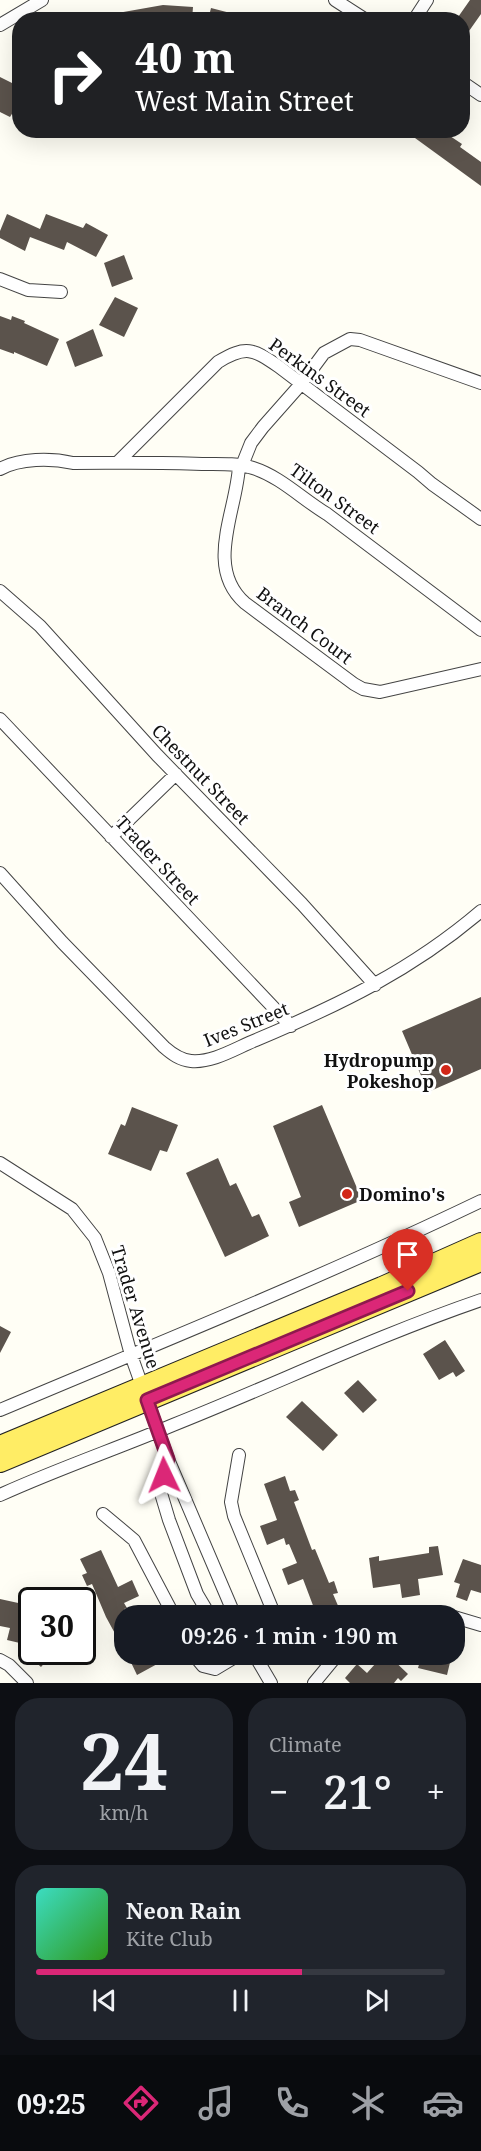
<!DOCTYPE html>
<meta charset="utf-8">
<style>
:root{--surface:#171b24;--page:#20242c;--text:#f1f3f6;--muted:#9ea1a6;--line:#363941;--accent:#db2777}
body{margin:0;font-family:"Noto Serif",serif;background:var(--page);color:var(--text);height:100vh;display:flex;flex-direction:column;font-size:22px;white-space:nowrap}
*{box-sizing:border-box;margin:0}
p{font-size:20px;color:var(--muted)}
.icon{flex:none;width:33px;height:33px;fill:none;stroke:currentColor;stroke-width:2;stroke-linecap:round;stroke-linejoin:round}
.map{position:relative;height:1683px;overflow:hidden}
.details{display:flex;flex-direction:column;gap:15px;padding:15px;background:#0d0f14;flex:1}
.details>*{flex:none}
.top-card{position:absolute;left:12px;top:12px;width:458px;height:126px;border-radius:24px;box-shadow:0 6px 24px #0002;background:#202124;color:#fff;overflow:hidden}
.speed{position:absolute;left:18px;top:1587px;display:flex;gap:12px;font-size:30px;font-weight:700;text-align:center}
.speed>*{display:grid;place-content:center;width:78px;height:78px;border-radius:50%;background:var(--surface);box-shadow:0 6px 24px #0002;line-height:1}
.speed .limit{border:3px solid #111;border-radius:9px;background:#fff;color:#111}
.pin{position:absolute;display:grid;place-items:center;width:51px;height:51px;color:#fff;margin:-62px -26px;border-radius:50% 50% 50% 0;rotate:-45deg;box-shadow:0 0 6px #0007}
.pin .icon{rotate:45deg}
.me{position:absolute;width:66px;margin:-33px;rotate:358deg;stroke-linejoin:round;filter:drop-shadow(0 0 4px #0008)}
.turn{display:flex;align-items:center;gap:21px;height:126px;padding:0 24px;font-size:27px}
.turn .icon{width:78px;height:78px;stroke-width:2.5}
.turn b{display:block;font-size:42px;line-height:51px}
.big{font-size:45px;font-weight:600;line-height:1.1}
.details .card{flex:1;display:flex;flex-direction:column;justify-content:center;gap:9px;min-width:0;padding:0 21px;border-radius:24px;background:var(--page)}
.details .dial{align-items:center;gap:0}
.dial b{font-size:78px;line-height:1}
.song{display:flex;align-items:center;gap:18px}
.cover{width:72px;height:72px;border-radius:9px;background:linear-gradient(135deg,hsl(170 70% 55%),hsl(110 70% 35%))}
.played{height:6px;border-radius:3px;background:linear-gradient(90deg,var(--accent) 65%,var(--line) 65%)}
.keys{display:flex;justify-content:space-around;direction:ltr}
.heat{display:flex;justify-content:space-between;align-items:center;font-size:33px;direction:ltr}
.details .tiles{flex:1;display:grid;gap:15px;grid-template-columns:1fr 1fr}
.card:last-child{grid-column:span 2}
.trip{position:absolute;left:114px;top:1605px;width:351px;height:60px;border-radius:24px;background:var(--surface);box-shadow:0 6px 24px #0002;font-weight:600;line-height:60px;text-align:center}
.menu{display:flex;height:96px;justify-content:space-around;align-items:center;background:#090b0e;color:var(--muted)}
.menu .icon{width:42px;height:42px}
.menu .selected{color:var(--accent)}
.menu b{font-size:27px;color:var(--text)}
.map>svg:first-child{display:block}
.building{fill:#5b534c}
.lines{fill:none;stroke-linecap:round;stroke-linejoin:round}
.minor-casing{stroke:#444;stroke-width:14}
.primary-casing{stroke:#222;stroke-width:22}
.minor{stroke:#fff;stroke-width:12}
.primary{stroke:#ffed65;stroke-width:20}
.route-casing{stroke:#8e194d;stroke-width:15}
.route{stroke:#db2777;stroke-width:10}
.poi-dot{fill:#d22718;stroke:#fff;stroke-width:2}
.labels{text-anchor:middle;dominant-baseline:central;stroke-width:6;stroke-linejoin:round;paint-order:stroke}
.street-label{font-size:18px;fill:#111;stroke:#fff}
.poi-label{font-size:18px;font-weight:bold;fill:#111;stroke:#fff;text-anchor:end}
</style>
<div class="map">
<svg width="481" height="1683" viewBox="0 0 481 1683">
<rect width="100%" height="100%" fill="#fffef5"/>
<path class="building" d="M470,0H481V14L462,41V20H456Z
M163,5L193,7L192,20H112V14Z
M211,8L242,16V20H208Z
M0,77L20,87V111L15,109L10,117L0,112Z
M404,130H441L462,144L460,147L481,162V186Z
M7,214L40,229L46,214L83,228L86,223L108,235L96,257L67,242L64,250L30,237L25,251L0,238V231Z
M124,255L133,279L112,287L104,263Z
M115,297L138,308L124,337L99,325Z
M0,316L11,320L12,316L25,321L24,323L59,339L47,366L14,352V354L0,349Z
M93,329L103,356L75,367L66,342Z
M481,997V1069L428,1092L402,1031Z
M322,1105L362,1200L299,1227L289,1202L301,1197L273,1126Z
M132,1107L178,1125L167,1152L160,1150L151,1171L108,1154L121,1124L125,1126Z
M218,1158L230,1186L236,1183L252,1217L259,1214L269,1236L225,1257L186,1173Z
M0,1326L11,1332L0,1353Z
M445,1340L465,1371L456,1377L453,1372L439,1380L423,1354Z
M358,1380L377,1400L363,1413L344,1393Z
M302,1401L338,1435L323,1451L286,1417Z
M285,1476L290,1491L295,1490L299,1500L294,1502L312,1550L315,1549L329,1583L334,1581L338,1593L333,1594L339,1608L321,1616H317L303,1579L288,1585L282,1569L297,1563L289,1544L286,1545L284,1538L267,1545L260,1526L277,1520L264,1484Z
M438,1546L443,1575L418,1579L420,1595L402,1598L400,1584L373,1588L369,1558L379,1556V1561L429,1553V1547Z
M101,1550L118,1587L132,1580L139,1596L124,1603L127,1608L124,1609V1650L106,1617L92,1584L87,1586L82,1575L87,1573L80,1559Z
M463,1559L481,1565V1593L471,1590L467,1601L456,1597L460,1584L454,1582Z
M0,1599L32,1606L24,1644L7,1640L10,1628L0,1626Z
M25,1652H64L52,1664L48,1659L41,1667Z
M127,1654H154L159,1663L137,1675Z
M384,1654H387L408,1674L401,1681L398,1678L394,1683H350L345,1678L357,1664L367,1673Z
M422,1654H452L447,1675L418,1668Z"/>
<g class="lines">
<g class="minor-casing">
<path id="minor" d="M335,0L366,20
M414,20L427,0
M0,25L42,0
M462,82L481,95
M0,279L28,290L61,292
M481,383L360,340L350,339L324,353L301,384L263,427L251,443L243,463L239,466C237,510 204,567 245,603L354,684L363,689L380,692L481,669
M118,462L218,362C246,345 253,349 278,366L418,472L432,484L481,519
M0,469C20,458 51,458 73,463C116,463 159,462 202,464C219,464 237,463 253,468C281,477 302,499 327,514L481,630
M0,591L40,626L157,755L302,904L375,985
M0,719L291,1026
M111,837L176,774
M0,873L62,942L164,1047C172,1054 180,1060 191,1061C213,1063 236,1048 256,1040C339,1005 412,970 481,911
M0,1163L72,1209L95,1238L109,1273L131,1355L168,1459L235,1616
M0,1410C161,1342 323,1277 481,1201
M239,1455L231,1502L234,1516L275,1616
M168,1459L160,1490L169,1520L197,1594L210,1616
M0,1495C57,1469 116,1449 173,1425C276,1384 376,1336 481,1300
M103,1514L134,1540L174,1616
M399,1616L418,1612L450,1616
M454,1617L481,1625
M193,1654L203,1666L215,1669L240,1654
M254,1654L271,1683
M0,1660L9,1665L27,1683
M314,1683L338,1654"/>
</g>
<g class="primary-casing">
<path id="primary" d="M0,1446L382,1287L481,1243
M0,1462L481,1261"/>
</g>
<use href="#minor" class="minor"/>
<use href="#primary" class="primary"/>
</g>
<g class="lines">
<g class="route-casing">
<path id="route" d="M164,1475L168,1459L147,1400L408,1291"/>
</g>
<use href="#route" class="route"/>
</g>
<g class="poi-dot">
<circle cx="446" cy="1070" r="6"/>
<circle cx="347" cy="1194" r="6"/>
</g>
<g class="labels">
<g class="street-label">
<text transform="translate(320 377) rotate(36)">Perkins Street</text>
<text transform="translate(335 498) rotate(36)">Tilton Street</text>
<text transform="translate(305 625) rotate(37)">Branch Court</text>
<text transform="translate(201 774) rotate(46)">Chestnut Street</text>
<text transform="translate(158 860) rotate(47)">Trader Street</text>
<text transform="translate(246 1024) rotate(-22)">Ives Street</text>
<text transform="translate(136 1307) rotate(73)">Trader Avenue</text>
</g>
<g class="poi-label">
<text x="434" y="1060">Hydropump<tspan x="434" dy="21">Pokeshop</tspan></text>
<text x="359" y="1194" text-anchor="start">Domino's</text>
</g>
</g>
</svg>
<div class="speed"><div class="limit">30</div></div>
<div class="pin" style="left:408px;top:1291px;background:#d93025"><svg class="icon" aria-label="arrive" viewBox="0 0 24 24"><path d="M6 21V4h12l-3 4 3 4H6"/></svg></div>
<svg class="me" style="left:164px;top:1475px" viewBox="-20 -20 40 40"><path d="M0-17L14 15 0 8-14 15z" fill="#db2777" stroke="#fff" stroke-width="4"/></svg>
<div class="trip">09:26 · 1 min · 190 m</div>
<div class="top-card">
<div class="turn"><svg class="icon" aria-label="right" viewBox="0 0 24 24"><path d="M7 20v-9h11M14 6l5 5-5 5"/></svg><div><b>40 m</b>West Main Street</div></div>
</div>
</div>
<section class="details">
<div class="tiles">
<div class="card dial"><b>24</b><p>km/h</p></div>
<div class="card"><p>Climate</p>
<div class="heat"><a>−</a><b class="big">21°</b><a>+</a></div>
</div>
<div class="card">
<div class="song"><i class="cover"></i><div><b>Neon Rain</b><p>Kite Club</p></div></div>
<div class="played"></div>
<div class="keys"><svg class="icon" aria-label="previous" viewBox="0 0 24 24"><path d="M18 5L8 12l10 7zM5 5v14"/></svg><svg class="icon" aria-label="pause" viewBox="0 0 24 24"><path d="M8 5v14M16 5v14"/></svg><svg class="icon" aria-label="next" viewBox="0 0 24 24"><path d="M6 5l10 7-10 7zM19 5v14"/></svg></div>
</div>
</div>
</section>
<nav class="menu">
<b>09:25</b>
<svg class="icon selected" aria-label="directions" viewBox="0 0 24 24"><path d="M12 3l9 9-9 9-9-9zM9 14v-3h6M13 9l2 2-2 2"/></svg>
<svg class="icon" aria-label="music" viewBox="0 0 24 24"><path d="M9 18V5l10-2v13"/><circle cx="6" cy="18" r="3"/><circle cx="16" cy="16" r="3"/></svg>
<svg class="icon" aria-label="phone" viewBox="0 0 24 24"><path d="M5 4h4l2 5-3 2q2 4 5 5l2-3 5 2v4C11 20 4 13 5 4z"/></svg>
<svg class="icon" aria-label="climate" viewBox="0 0 24 24"><path d="M12 3v18M4 7l16 10M4 17L20 7"/></svg>
<svg class="icon" aria-label="car" viewBox="0 0 24 24"><path d="M5 17H2v-5l4-1 3-4h7l3 4 3 1v5h-3M9 17h6M6 11h13"/><circle cx="7" cy="17" r="2"/><circle cx="17" cy="17" r="2"/></svg>
</nav>
